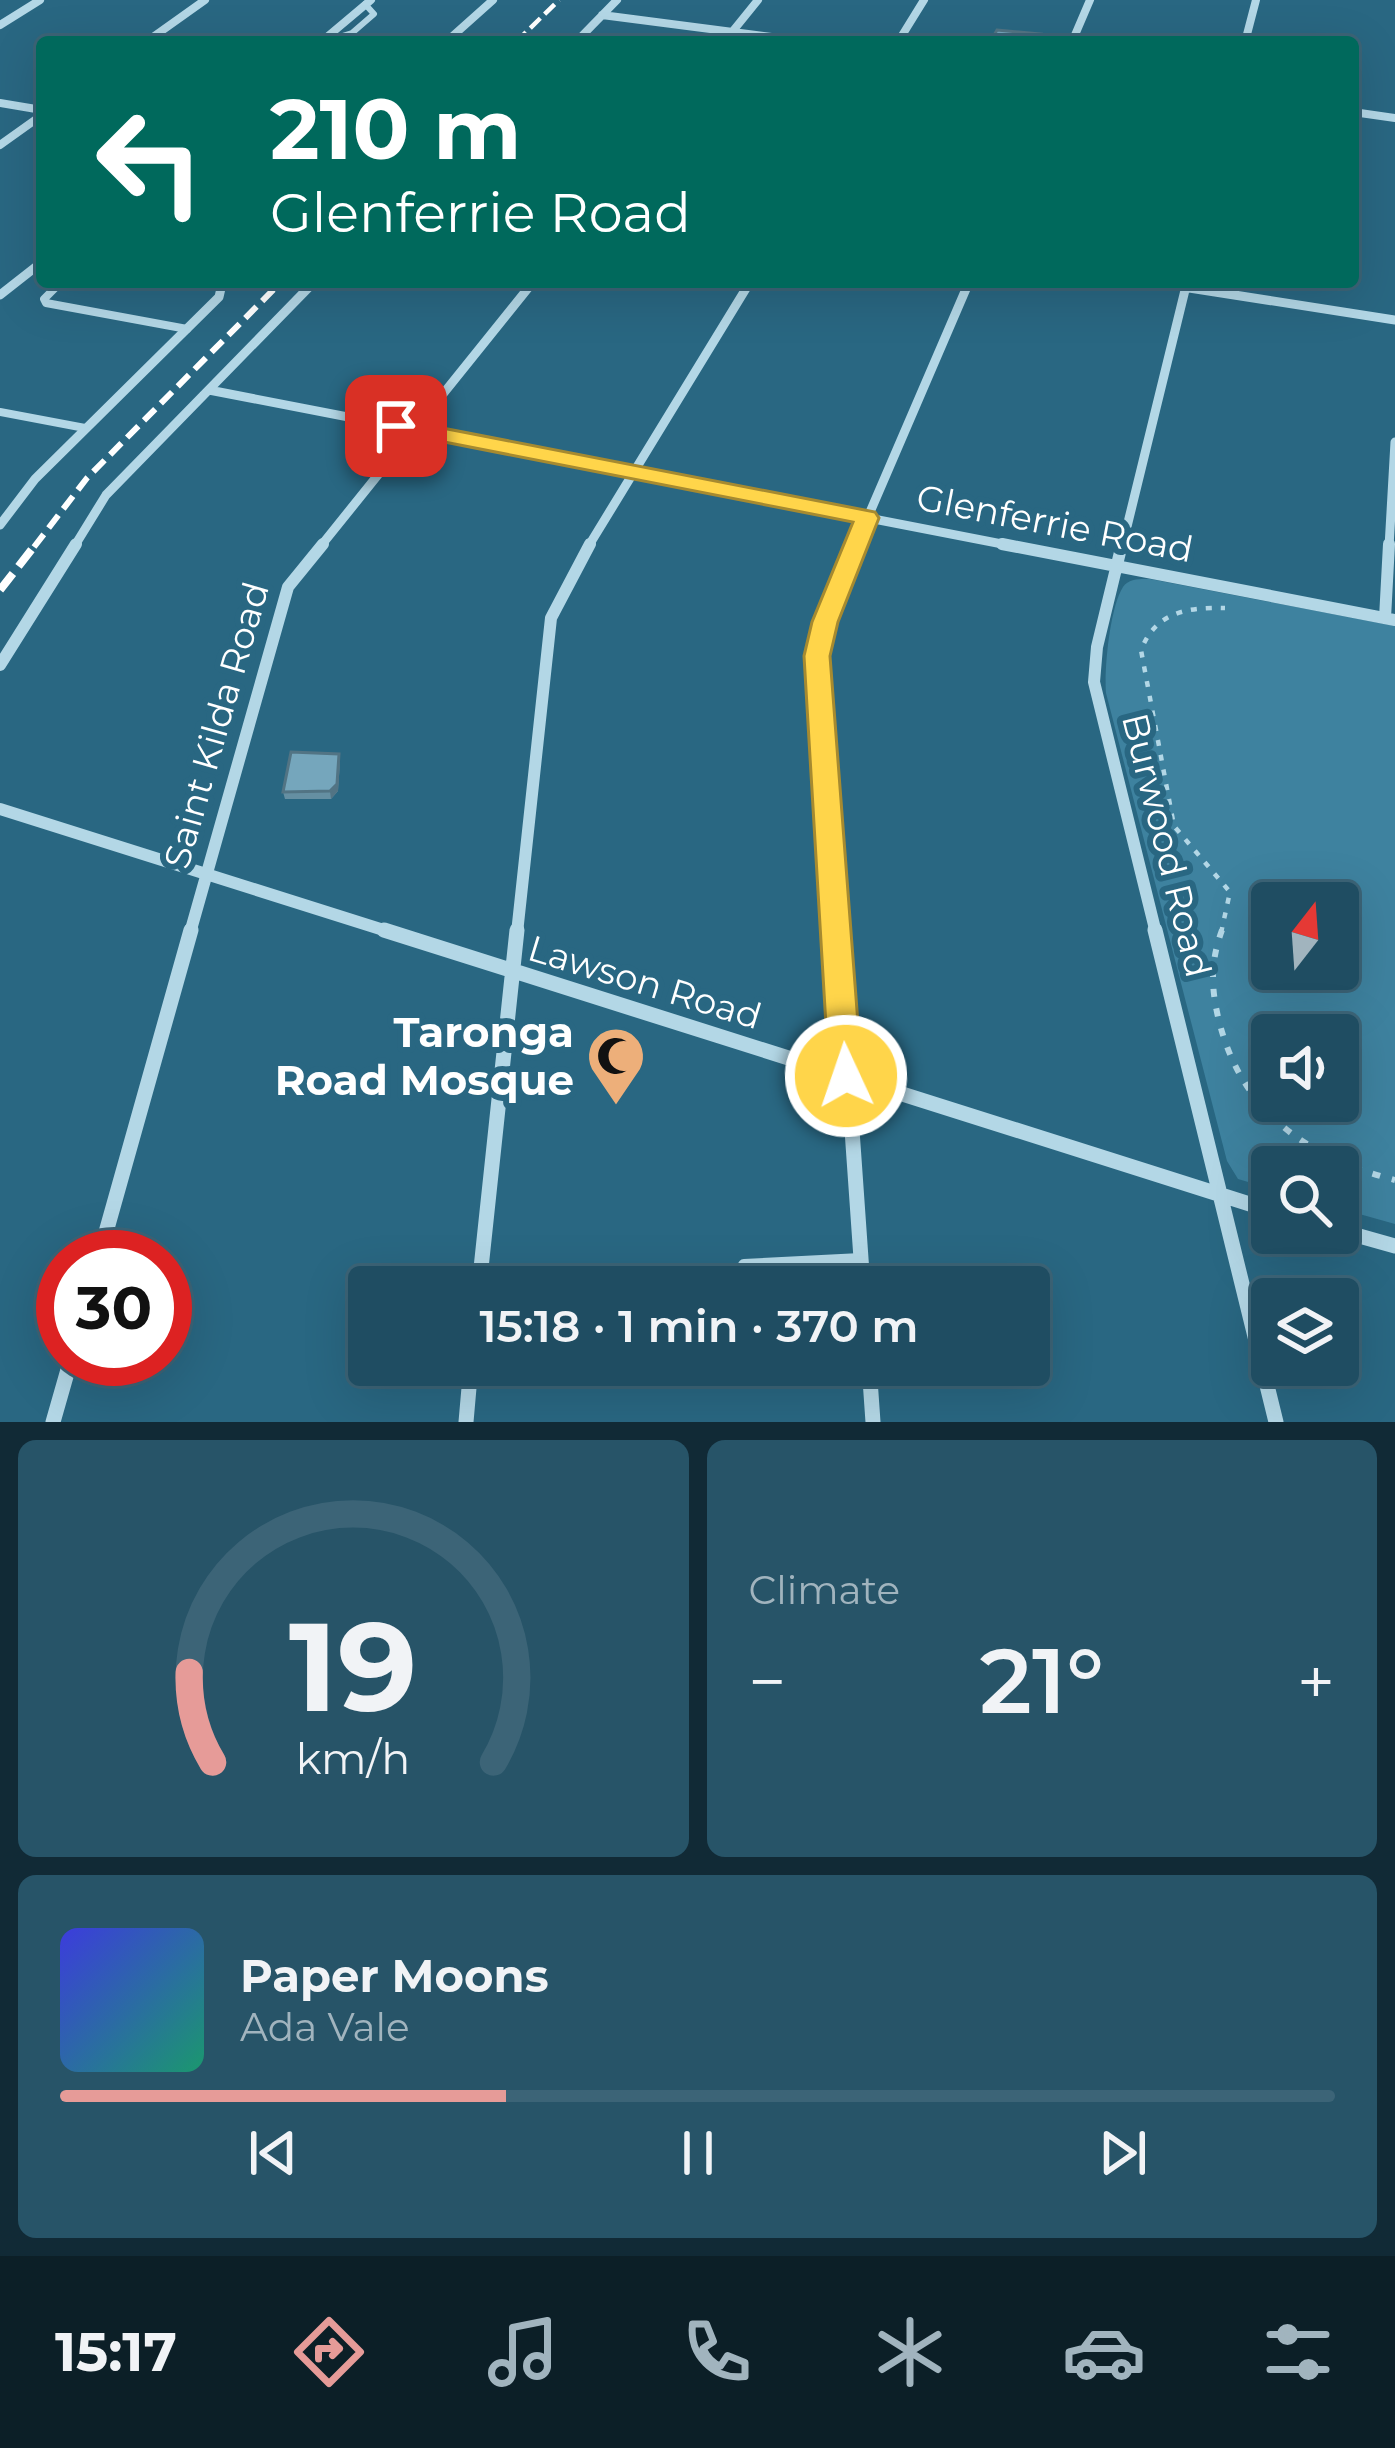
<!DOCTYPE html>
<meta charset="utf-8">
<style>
:root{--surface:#1f4d62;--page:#275468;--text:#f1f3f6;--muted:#a1b4be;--line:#3c6477;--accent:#e69b98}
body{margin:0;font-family:Montserrat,sans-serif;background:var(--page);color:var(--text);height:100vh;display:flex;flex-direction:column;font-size:45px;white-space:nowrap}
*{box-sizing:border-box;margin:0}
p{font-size:39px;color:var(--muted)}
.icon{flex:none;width:66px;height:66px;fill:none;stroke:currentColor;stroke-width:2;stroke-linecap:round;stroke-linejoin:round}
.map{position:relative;height:1422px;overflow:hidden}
.drawer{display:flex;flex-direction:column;gap:18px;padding:18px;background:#112a36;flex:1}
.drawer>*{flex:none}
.top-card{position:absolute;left:36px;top:36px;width:1323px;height:252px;border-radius:12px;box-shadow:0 12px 48px #0002,0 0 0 3px var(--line);background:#00695c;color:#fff;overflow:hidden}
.needle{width:78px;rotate:17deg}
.tools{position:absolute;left:1251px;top:882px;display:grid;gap:24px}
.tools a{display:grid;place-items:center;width:108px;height:108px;border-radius:12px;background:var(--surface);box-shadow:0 12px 48px #0002,0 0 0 3px var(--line);font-size:60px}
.speed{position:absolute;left:36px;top:1230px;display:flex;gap:24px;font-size:60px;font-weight:700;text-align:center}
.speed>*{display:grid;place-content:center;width:156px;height:156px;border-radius:50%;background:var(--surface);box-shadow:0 12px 48px #0002,0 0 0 3px var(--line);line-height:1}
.speed .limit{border:18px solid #d22;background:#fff;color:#111}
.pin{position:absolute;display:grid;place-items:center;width:102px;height:102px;color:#fff;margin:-51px;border-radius:24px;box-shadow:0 6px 18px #0006}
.me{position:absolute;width:132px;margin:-66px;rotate:357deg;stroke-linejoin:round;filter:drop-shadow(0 0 9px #0008)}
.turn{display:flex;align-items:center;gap:42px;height:252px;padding:0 36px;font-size:54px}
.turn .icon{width:156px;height:156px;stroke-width:2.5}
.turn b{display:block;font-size:84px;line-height:102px}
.big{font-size:90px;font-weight:600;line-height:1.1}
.drawer .tile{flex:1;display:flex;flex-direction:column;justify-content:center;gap:18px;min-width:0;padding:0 42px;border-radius:18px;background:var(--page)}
.drawer .dial{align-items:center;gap:0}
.dial svg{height:312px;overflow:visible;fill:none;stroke:var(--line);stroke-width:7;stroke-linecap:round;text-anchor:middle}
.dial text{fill:var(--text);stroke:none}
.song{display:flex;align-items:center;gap:36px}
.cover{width:144px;height:144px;border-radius:18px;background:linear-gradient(135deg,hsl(240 70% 55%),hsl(160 70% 35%))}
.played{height:12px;border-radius:6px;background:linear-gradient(90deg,var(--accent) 35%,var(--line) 35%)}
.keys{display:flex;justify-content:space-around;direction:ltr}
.heat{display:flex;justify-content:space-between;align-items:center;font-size:66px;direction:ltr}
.drawer .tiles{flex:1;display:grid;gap:18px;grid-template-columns:1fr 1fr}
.tile:last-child{grid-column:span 2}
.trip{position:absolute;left:348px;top:1266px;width:702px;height:120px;border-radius:12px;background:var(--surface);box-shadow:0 12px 48px #0002,0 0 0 3px var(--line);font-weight:600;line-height:120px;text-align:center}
.tabs{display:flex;height:192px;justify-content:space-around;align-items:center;background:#0c1f27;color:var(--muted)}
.tabs .icon{width:84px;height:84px}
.tabs .selected{color:var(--accent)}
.tabs b{font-size:54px;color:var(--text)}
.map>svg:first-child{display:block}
.green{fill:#3e829f;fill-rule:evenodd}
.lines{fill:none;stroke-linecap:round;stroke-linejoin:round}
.path-far1{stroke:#b3d7e6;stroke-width:4.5;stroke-dasharray:6 9;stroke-linecap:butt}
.path{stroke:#b3d7e6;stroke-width:6;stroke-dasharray:8 12;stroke-linecap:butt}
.service-far2{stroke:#b3d7e6;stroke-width:6}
.service-far1{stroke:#b3d7e6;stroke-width:8}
.service{stroke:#b3d7e6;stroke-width:12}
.minor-far3{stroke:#b3d7e6;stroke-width:8}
.minor-far2{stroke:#b3d7e6;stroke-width:9}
.minor-far1{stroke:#b3d7e6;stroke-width:12}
.minor{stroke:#b3d7e6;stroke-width:15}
.rail-far2{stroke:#fff;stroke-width:4.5;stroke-dasharray:14 6;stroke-linecap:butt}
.rail-far1{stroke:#fff;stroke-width:6;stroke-dasharray:16 8;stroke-linecap:butt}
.rail{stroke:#fff;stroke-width:8;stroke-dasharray:21 9;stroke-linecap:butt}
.wall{fill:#658fa2}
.shaded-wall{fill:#527484}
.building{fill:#75a6bc;stroke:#527484;stroke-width:3}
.route{fill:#ffd54a;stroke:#a68a30;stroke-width:3}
.labels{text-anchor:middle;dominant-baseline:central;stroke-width:12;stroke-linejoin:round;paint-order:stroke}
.street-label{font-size:36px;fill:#fff;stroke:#296782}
.near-poi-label{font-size:42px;font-weight:bold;fill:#fff;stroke:#296782;text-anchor:end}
</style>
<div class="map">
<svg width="1395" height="1422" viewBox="0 0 1395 1422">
<rect width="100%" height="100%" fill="#296782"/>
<path class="green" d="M1150,579L1395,626V1224L1338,1208V1167H1272V1189L1238,1179L1227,1161L1106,693C1104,669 1110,607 1123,587C1129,578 1141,579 1150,579ZM1272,903H1338V969H1272ZM1272,1035H1338V1101H1272Z"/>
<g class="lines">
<path class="path-far1" d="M1221,933L1230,892L1174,826L1141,650C1156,612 1187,607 1225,608"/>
<path class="path" d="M1222,930C1210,963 1211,988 1219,1021C1242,1112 1306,1157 1395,1180"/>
<path class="service-far2" d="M323,42L352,33L374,14L365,4"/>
<path class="service-far1" d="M61,282L44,299L46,303L187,329
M0,412L85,428"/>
<path class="service" d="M744,1265L861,1259"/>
<path class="minor-far3" d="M602,15L811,42
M0,25L40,0
M146,42L205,0
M321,42L371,0
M446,42L493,0
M576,42L617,0
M724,42L758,0
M898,42L924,0
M1072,42L1090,0
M1245,42L1256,0
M0,103L42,110
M1353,112L1395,118
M0,145L42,115"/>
<path class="minor-far2" d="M199,282H234
M1151,282L1395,320
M0,295L42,262
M209,390L1018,547
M0,525L35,479L219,297L222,284
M74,547L106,495L314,282
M320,547L533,282
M588,547L750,282
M855,547L969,282
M1122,547L1187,282
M1389,547L1395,442"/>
<path class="minor-far1" d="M1002,544L1395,620
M1122,544L1097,647L1094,682L1156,933
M1385,618L1389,544
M0,665L76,544
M0,809L393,933
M190,933L288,587L323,544
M517,933L551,618L590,544
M838,933L818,645L856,544"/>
<path class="minor" d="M384,930L1272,1211
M838,930L863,1287
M1155,930L1276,1422
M1338,1230L1395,1246
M99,1257L191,930
M479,1287L517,930
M869,1365L873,1422
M53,1422L71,1359
M466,1422L471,1365"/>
<path class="rail-far2" d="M516,42L559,0"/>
<path class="rail-far1" d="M34,547L87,478L281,282"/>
<path class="rail" d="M0,590L36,544"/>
</g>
<path class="wall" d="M340,761L338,791L331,799H285L283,792Z"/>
<path class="shaded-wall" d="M339,754L340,761L338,791L331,799L330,791Z"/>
<path class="building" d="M997,30L1041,34L1038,42H990Z
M291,752L339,754L337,784L330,791L283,792Z"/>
<path class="route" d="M396,419L875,512L879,518L838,622L830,656L862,1076L858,1086L846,1090L834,1086L829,1076L804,656L812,622L853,522L388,431L385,426Z"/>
<defs>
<g id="mosque-pin" transform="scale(3)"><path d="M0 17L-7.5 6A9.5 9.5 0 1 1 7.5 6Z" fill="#edaf7a" stroke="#296782"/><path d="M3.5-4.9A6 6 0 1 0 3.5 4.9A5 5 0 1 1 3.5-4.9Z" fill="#111"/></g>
</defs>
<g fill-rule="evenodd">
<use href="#mosque-pin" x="616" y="1056"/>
</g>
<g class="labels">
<g class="street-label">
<text transform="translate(1055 523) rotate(11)">Glenferrie Road</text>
<text transform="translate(216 725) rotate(-74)">Saint Kilda Road</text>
<text transform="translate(1167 845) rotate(76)">Burwood Road</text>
<text transform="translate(645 982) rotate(17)">Lawson Road</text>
</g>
<g class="near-poi-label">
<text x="574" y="1032">Taronga<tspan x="574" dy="48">Road Mosque</tspan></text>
</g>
</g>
</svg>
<div class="tools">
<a><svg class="needle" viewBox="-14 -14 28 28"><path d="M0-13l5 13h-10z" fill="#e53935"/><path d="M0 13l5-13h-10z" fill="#a1b4be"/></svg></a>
<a><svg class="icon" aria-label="sound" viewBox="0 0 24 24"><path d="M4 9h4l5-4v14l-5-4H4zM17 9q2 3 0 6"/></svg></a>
<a><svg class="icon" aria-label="search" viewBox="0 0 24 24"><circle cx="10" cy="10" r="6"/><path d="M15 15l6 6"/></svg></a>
<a><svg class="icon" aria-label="layers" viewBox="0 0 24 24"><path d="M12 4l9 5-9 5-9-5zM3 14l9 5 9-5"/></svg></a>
</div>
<div class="speed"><div class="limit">30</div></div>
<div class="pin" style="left:396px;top:426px;background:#d93025"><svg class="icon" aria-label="arrive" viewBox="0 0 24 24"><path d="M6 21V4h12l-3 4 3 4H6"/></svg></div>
<svg class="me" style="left:846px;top:1076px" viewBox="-20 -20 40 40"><circle r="17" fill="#ffd54a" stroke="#fff" stroke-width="3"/><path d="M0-11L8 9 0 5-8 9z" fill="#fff"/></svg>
<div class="trip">15:18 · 1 min · 370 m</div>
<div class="top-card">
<div class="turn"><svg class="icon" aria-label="left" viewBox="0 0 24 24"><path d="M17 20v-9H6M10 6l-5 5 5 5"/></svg><div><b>210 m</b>Glenferrie Road</div></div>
</div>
</div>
<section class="drawer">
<div class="tiles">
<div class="tile dial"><svg viewBox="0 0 100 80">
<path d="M14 69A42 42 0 1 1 86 69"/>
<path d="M14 69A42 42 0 0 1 8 46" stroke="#e69b98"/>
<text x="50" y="56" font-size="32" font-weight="700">19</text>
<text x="50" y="72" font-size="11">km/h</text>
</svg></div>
<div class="tile"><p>Climate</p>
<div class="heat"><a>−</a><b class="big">21°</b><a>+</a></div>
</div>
<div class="tile">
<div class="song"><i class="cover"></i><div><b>Paper Moons</b><p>Ada Vale</p></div></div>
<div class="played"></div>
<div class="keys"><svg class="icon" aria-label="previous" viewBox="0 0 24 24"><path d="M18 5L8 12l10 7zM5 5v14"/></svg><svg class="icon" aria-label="pause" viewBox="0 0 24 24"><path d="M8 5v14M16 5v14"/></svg><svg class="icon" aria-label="next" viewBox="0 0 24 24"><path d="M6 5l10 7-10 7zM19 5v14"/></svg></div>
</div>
</div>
</section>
<nav class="tabs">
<b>15:17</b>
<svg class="icon selected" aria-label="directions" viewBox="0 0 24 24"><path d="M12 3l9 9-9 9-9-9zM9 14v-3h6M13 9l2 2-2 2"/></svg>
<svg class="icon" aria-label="music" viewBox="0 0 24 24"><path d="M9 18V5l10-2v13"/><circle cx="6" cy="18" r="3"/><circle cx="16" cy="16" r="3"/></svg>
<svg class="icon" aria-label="phone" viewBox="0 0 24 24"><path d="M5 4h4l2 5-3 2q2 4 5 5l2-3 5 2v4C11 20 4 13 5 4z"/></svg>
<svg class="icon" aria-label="climate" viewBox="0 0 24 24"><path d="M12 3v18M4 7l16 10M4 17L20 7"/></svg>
<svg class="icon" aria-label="car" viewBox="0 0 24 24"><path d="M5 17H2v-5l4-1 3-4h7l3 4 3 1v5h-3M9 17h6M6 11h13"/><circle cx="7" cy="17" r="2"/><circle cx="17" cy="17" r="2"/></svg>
<svg class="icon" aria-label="filters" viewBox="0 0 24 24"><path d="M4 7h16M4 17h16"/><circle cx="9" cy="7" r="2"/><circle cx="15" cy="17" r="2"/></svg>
</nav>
